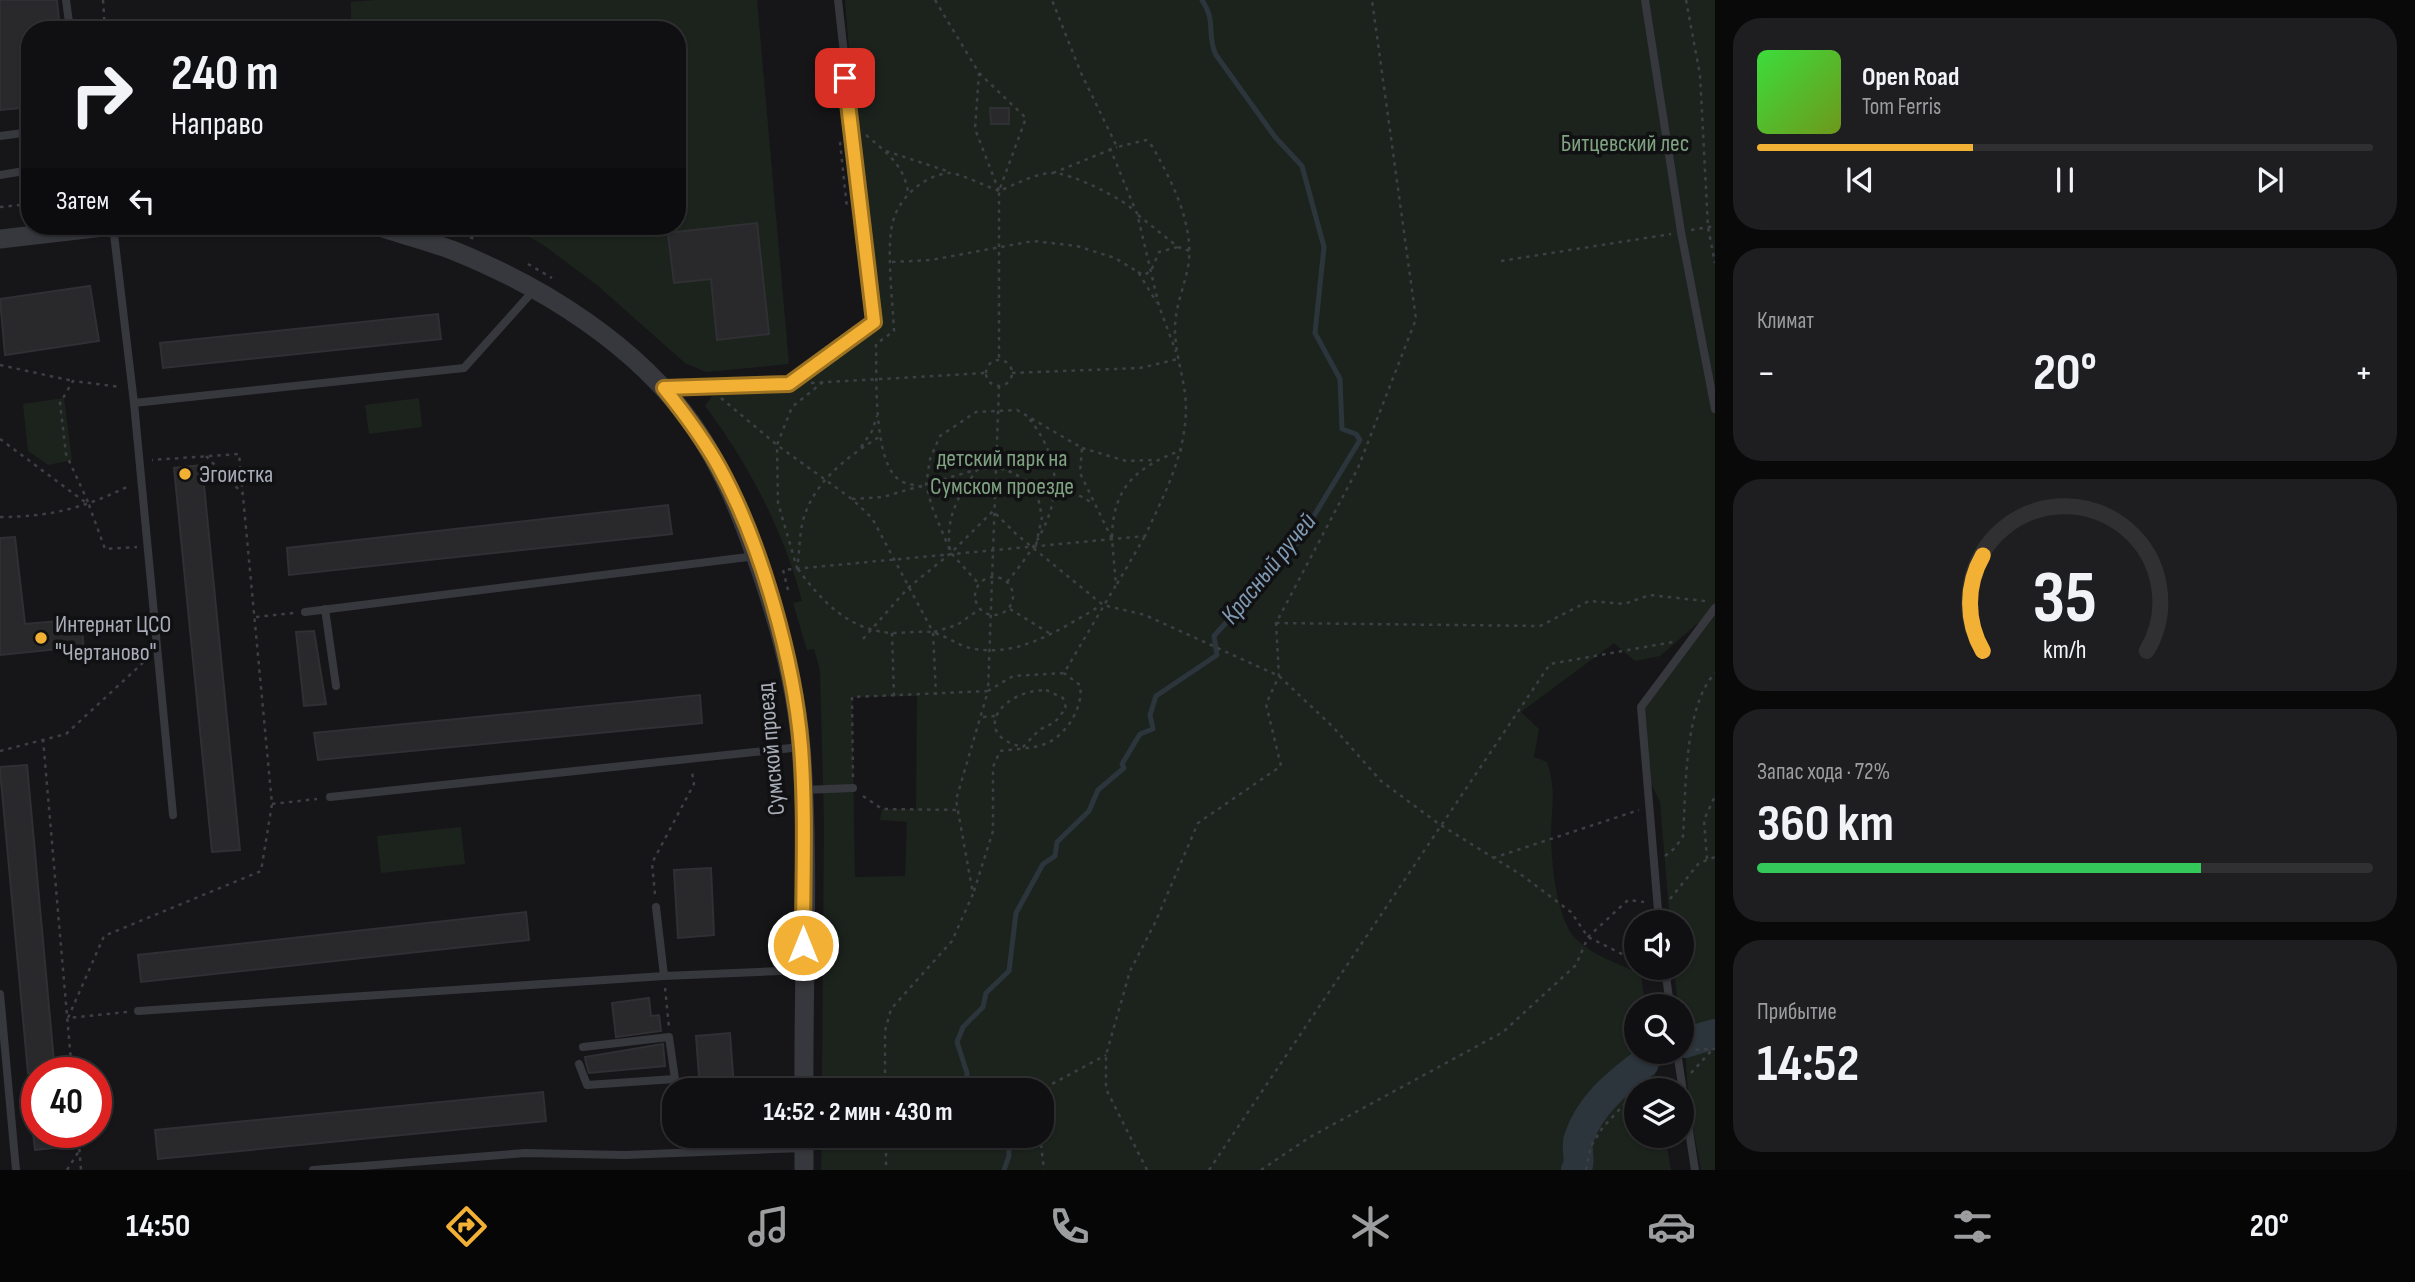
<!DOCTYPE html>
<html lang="ru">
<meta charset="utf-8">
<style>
:root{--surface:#101012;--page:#1e1e20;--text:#f1f3f6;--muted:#9c9d9f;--line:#303032;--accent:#f2b134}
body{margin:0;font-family:"Sofia Sans Condensed",sans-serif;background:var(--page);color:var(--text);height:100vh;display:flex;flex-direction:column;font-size:26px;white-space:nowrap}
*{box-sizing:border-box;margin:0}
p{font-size:23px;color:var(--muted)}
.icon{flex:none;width:38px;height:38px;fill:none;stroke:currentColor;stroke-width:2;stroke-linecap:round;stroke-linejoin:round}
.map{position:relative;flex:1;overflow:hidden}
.drawer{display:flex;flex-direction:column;gap:18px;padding:18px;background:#09090a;width:700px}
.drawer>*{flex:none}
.top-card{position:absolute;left:21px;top:21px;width:665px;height:214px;border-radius:28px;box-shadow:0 2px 5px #0004,0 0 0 2px var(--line);background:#101012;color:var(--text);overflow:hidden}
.buttons{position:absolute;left:1624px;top:910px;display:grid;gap:14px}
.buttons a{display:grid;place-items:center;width:70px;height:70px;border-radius:50%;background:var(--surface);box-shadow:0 2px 5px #0004,0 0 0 2px var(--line);font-size:35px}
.speed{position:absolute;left:21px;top:1057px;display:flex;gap:14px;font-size:35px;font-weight:700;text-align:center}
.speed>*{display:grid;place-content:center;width:91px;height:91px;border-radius:50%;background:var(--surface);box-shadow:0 2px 5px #0004,0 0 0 2px var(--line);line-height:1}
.speed .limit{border:10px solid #d22;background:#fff;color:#111}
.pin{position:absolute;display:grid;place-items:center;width:60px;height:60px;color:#fff;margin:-30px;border-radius:14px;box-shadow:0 4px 10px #0006}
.me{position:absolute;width:77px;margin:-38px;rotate:0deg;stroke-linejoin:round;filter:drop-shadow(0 0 5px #0008)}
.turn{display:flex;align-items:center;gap:24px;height:147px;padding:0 35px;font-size:32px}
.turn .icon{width:91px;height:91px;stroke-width:2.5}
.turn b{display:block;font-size:49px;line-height:60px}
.then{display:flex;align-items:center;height:66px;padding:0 35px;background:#0003;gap:14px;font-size:26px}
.big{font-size:52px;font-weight:700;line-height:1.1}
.drawer .tile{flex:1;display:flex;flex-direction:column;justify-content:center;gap:10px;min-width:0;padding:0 24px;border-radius:28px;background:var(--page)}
.drawer .dial{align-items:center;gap:0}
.dial svg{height:182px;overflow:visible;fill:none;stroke:var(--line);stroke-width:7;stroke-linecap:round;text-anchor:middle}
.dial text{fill:var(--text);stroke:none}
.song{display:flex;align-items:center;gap:21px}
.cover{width:84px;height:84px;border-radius:10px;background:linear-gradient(135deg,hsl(120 70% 55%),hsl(80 70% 35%))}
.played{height:7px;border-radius:4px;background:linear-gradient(90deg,var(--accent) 35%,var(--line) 35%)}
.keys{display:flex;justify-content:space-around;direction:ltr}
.heat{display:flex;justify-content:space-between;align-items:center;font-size:38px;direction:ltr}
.charge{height:10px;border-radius:5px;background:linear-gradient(90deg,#34c759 72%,var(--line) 0)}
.trip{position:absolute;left:662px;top:1078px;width:392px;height:70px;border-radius:28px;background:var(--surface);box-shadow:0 2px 5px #0004,0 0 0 2px var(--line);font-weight:700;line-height:70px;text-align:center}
.tabs{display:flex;height:112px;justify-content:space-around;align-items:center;background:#060607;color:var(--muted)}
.tabs .icon{width:49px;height:49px}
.tabs .active{color:var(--accent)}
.tabs b{font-size:32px;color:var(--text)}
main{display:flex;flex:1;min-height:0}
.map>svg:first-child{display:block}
.green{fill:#1c231d;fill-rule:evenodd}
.water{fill:#2c353c}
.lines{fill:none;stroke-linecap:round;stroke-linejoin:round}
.stream{stroke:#2c353c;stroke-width:5}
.river{stroke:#2c353c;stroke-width:30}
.building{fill:#29292c;stroke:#303034;stroke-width:2}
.path{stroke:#3d3f44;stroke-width:2.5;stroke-dasharray:3.5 5;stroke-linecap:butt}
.service{stroke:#37383d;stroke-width:8}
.tertiary{stroke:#37383d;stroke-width:19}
.route-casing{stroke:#9d7322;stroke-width:18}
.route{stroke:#f2b134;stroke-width:12}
.poi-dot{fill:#f2b134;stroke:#111113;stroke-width:2.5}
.labels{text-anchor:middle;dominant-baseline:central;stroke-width:7;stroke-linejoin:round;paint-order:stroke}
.park-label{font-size:24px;fill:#7fa381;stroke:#111113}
.poi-label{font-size:24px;fill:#a8adb8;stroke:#111113;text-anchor:start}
.street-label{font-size:24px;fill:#a8adb8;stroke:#111113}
.water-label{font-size:26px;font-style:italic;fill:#7f9bb3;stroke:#111113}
</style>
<main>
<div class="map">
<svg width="1715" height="1170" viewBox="0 0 1715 1170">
<rect width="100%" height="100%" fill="#161618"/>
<path class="green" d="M375,0H757L789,364L706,372L685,363L597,285L542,244L509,226H677V30H351V2Z
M845,0H1715V1170H1701L1689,1106L1682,1006H1678L1674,968H1682V922H1670L1660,802L1643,767L1644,710L1699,622L1660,656L1635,661L1614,643L1521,712L1539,729L1534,757L1547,762C1556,790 1552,804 1551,832C1551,860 1556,922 1578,941C1594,956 1621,965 1641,974L1645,1006H1636V1052H1652L1658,1090H1636V1136H1665L1671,1170H821L822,1136H1041V1090H822L824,821L820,670L814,649L807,650L793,603L802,601C784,532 748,462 705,406L712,396L783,390L879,326L856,133ZM917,696L916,809H882L880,820L907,822L905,876L855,877L852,697Z
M64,398L72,460L48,465L28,451L23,404Z
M419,398L422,427L369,434L365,405Z
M461,827L465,864L381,873L377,836Z"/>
<path class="water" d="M1634,1059L1644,1063L1642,1075L1605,1103L1578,1139C1584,1111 1606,1072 1634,1059Z"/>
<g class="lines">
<path class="stream" d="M966,1090L967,1073L957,1042L963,1027L983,1007L986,993L1009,971L1016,913L1043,864L1055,856L1057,842L1089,811L1098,790L1124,768L1122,764L1140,734L1153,729L1150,715L1156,696L1217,655L1214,636L1258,587L1262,573L1278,563L1298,542L1360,440L1356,434L1342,429L1340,379L1315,333L1324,247L1302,166L1275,137L1216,55C1206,35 1217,22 1202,0
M1004,1170L1009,1156L1008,1136"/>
<path class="river" d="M1684,1043L1715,1034
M1576,1170C1582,1160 1575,1148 1579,1138C1590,1105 1617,1083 1644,1063"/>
</g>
<path class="building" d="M0,0H57L60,30H30V107L0,110Z
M990,108H1009V124H991Z
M757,223L769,334L717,340L711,279L674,283L668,233Z
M90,286L99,341L5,355L0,299Z
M438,314L441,339L163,368L160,343Z
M202,465L240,850L212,852L174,468Z
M668,505L672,534L289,575L287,548Z
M15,537L25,624L81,619L85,660L70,661L68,648L0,655V538Z
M314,631L326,704L304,706L296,632Z
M700,695L702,723L318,760L314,733Z
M27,765L55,1073H28L0,770V767Z
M711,868L714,935L678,938L674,870Z
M526,912L529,940L141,982L138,955Z
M649,998L651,1016L659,1015L661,1031L616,1037L612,1003Z
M730,1033L734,1088L700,1090L696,1036Z
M663,1044L665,1066L589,1073L586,1063L585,1057Z
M543,1092L546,1121L158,1159L155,1130Z
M33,1132H61L62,1147L35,1150Z"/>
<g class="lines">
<path class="path" d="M103,0L105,30
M935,0L979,73L975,129L999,191
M1686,0L1700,75L1708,227L1715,263
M857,58L868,57
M979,73L1026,118L999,191V360
M866,135C886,152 904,165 908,192
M840,142L847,208
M1110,148L1135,209
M886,151L950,172
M1053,173L1117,147
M0,207L30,204
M1138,215L1178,247L1190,251
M447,226L474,239
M1691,230L1715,226
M1501,261L1671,234
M892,262L931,260L1033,241L1077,246L1115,258L1138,272L1157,303
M528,264L552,278
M1138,272L1144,275L1151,271L1159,252L1178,247
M986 373a13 13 0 1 1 26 0a13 13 0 1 1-26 0Z
M0,365L73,381
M1012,373L1140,368L1178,359
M823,382L792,407L777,445L778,503L797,568C800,551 799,530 805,514C818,478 849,456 879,437
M811,383L986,373
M721,398L777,445L852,499L872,518L933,632L936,695
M0,439L89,505L105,549L137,547
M861,447L872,431L877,416
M1082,448L1126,461L1153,460
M206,456L243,494
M922,487C915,485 906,484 901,481C872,465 877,373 876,344L894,331C893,303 885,243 894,218C901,196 925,175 949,173C957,172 988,187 999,191C1015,185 1035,173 1052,173C1072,173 1124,199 1137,213L1159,306L1176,352
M852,499L883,497L975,470
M88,502L66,454L60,403L73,381L121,387
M0,517C50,517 84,508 129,486
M1112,537C1113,487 1136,467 1182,450
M1036,545L1042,517L1036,487
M950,550C945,519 958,495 977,470C1014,463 1015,479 1044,490C1064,498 1066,485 1092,503
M798,569C822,602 850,631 893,633C905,633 918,631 930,632C944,634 957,645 970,648C1017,659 1061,629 1100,606
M975 596a19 19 0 1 1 38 0a19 19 0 1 1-38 0Z
M1007,582C1051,529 1078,478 1027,416
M1117,584L1145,536
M788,590L783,570L1145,536C1166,491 1191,444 1185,393C1182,372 1175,351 1175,329C1175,307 1184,288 1188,267C1195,226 1172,181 1152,146L1146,140L1117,147L1081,73L1052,0
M1010,609L1049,633
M256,617L294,613
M1276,623L1540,626L1589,601L1624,604L1650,595L1705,601
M934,632L957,625L980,609
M892,633L894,696
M863,639L908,588L951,553L993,511L1016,534L1103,605L1145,615L1279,676L1333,727L1381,781L1439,824L1523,876L1571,912L1588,937L1636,961
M1046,690L1063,698L1066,708L1055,722L1039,730L1023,747C971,736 998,691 1046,690Z
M983,717L995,716
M43,739L72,1073
M0,751L66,734L147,659
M853,777L852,697L988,691L999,386
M863,796L882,809L957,810
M272,804L317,799
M1665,856L1675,848L1683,836C1686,790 1684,706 1715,673
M1493,858L1639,810
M1707,859L1704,820L1715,796
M974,891L993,831V767L1000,751C1014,749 1032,749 1045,744C1066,736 1084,707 1080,685L1064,673
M655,894L652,863L694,784L692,772
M1670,899L1699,863L1715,857
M665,988L669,1027
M127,1012L68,1018L104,936L261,871L272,804L239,454L152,460
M1687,1050L1715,1049
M1691,1073L1712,1050
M885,1090V1031L891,1009L952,941L973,894L956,800L988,691L1013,676L1064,673L1116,585L1112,539L1080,473L1082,448L1017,410L976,412L940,436L930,459L926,485L932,507L951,553L979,584
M1638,1090L1640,1087L1672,1086
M1041,1124L1050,1085L1106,1055
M78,1132L81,1170
M886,1136V1170
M1040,1136L1044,1170
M67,1170L79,1151
M1147,1170L1106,1089V1055L1130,971L1155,923L1198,823L1281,766L1266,704L1279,676L1276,623L1358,468L1416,319L1372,0
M1209,1170L1550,664L1673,642
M1261,1170L1310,1137L1503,1032L1576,965L1588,937L1628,900L1644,902
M1586,1170L1591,1146L1603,1127L1636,1092"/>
<path class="service" d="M66,0L70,30
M1645,0L1681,232L1715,409
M0,136L30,132
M0,175L30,170
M113,226L134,403L464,368L534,290
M665,388L789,384L874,322L838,0
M134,403L173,815
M325,609L336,686
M305,612L756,556
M803,790L853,788
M330,797L801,747
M656,907L664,976
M1659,922L1641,707L1715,608
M1665,968L1670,1006
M0,994L16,1170
M138,1011L664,976L803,970
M1677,1052L1695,1170
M579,1064L587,1085L675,1079L669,1037L583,1047
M313,1170L525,1153L625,1155L802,1148"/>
<path class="tertiary" d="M376,226C401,234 428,241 452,250C542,286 637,345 693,425C725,471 744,522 762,575C781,631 796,688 801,747C810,859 803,978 804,1090
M0,239L112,226
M804,1136V1170"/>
</g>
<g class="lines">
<g class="route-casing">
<path id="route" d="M803,945C803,879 806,813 801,747C794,661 761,543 719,467C703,438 684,413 664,388L789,384L874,322L845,78"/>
</g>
<use href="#route" class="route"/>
</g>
<g class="poi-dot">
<circle cx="185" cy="474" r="7"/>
<circle cx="41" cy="638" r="7"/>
</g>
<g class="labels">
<g class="park-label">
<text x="1625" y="143">Битцевский лес</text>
<text x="1002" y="458">детский парк на<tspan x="1002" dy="28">Сумском проезде</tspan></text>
</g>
<g class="poi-label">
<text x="199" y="474">Эгоистка</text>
<text x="55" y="624">Интернат ЦСО<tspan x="55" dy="28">"Чертаново"</tspan></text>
</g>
<g class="street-label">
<text transform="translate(771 749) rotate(-95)">Сумской проезд</text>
</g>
<g class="water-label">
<text transform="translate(1269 569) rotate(-51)">Красный ручей</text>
</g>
</g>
</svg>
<div class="buttons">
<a><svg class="icon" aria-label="sound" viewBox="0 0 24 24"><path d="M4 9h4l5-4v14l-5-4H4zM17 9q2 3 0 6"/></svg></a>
<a><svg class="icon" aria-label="search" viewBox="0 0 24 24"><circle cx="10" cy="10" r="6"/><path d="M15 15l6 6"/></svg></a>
<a><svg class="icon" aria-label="layers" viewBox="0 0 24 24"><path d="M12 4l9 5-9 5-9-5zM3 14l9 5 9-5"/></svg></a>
</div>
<div class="speed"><div class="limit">40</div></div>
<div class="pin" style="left:845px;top:78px;background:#d93025"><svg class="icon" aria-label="arrive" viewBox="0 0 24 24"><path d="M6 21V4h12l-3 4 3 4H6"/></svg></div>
<svg class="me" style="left:803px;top:945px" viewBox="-20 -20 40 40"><circle r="17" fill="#f2b134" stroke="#fff" stroke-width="3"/><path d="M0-11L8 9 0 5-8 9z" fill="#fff"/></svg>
<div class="trip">14:52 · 2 мин · 430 m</div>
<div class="top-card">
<div class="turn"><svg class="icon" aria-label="right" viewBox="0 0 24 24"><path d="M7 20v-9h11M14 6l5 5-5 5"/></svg><div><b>240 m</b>Направо</div></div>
<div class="then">Затем<svg class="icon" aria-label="left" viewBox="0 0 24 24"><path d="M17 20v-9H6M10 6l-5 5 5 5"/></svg></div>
</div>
</div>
<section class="drawer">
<div class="tile">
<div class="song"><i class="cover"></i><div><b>Open Road</b><p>Tom Ferris</p></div></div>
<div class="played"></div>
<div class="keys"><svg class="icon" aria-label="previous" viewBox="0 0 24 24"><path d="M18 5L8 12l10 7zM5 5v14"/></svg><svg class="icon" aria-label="pause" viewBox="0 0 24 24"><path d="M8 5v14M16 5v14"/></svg><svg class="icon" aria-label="next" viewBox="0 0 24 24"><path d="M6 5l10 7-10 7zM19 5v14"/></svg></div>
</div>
<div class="tile"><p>Климат</p>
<div class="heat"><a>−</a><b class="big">20°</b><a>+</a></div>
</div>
<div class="tile dial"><svg viewBox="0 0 100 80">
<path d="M14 69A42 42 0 1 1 86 69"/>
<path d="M14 69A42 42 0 0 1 14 27" stroke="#f2b134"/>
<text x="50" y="56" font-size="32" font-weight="700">35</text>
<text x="50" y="72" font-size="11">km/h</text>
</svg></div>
<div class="tile"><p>Запас хода · 72%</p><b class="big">360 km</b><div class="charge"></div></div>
<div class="tile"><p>Прибытие</p><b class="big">14:52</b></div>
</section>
</main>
<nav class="tabs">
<b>14:50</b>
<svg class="icon active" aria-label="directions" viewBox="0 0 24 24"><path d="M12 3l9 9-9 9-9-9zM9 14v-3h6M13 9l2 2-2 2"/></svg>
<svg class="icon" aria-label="music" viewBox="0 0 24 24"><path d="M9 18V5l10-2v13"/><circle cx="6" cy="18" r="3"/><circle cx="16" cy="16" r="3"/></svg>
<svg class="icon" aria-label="phone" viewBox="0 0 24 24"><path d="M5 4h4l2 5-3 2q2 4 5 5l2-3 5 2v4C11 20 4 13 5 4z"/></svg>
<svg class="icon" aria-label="climate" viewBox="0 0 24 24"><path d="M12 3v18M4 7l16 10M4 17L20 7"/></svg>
<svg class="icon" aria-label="car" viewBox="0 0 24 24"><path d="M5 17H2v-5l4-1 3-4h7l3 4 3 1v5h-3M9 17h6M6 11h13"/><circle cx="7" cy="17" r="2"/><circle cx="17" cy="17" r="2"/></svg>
<svg class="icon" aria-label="filters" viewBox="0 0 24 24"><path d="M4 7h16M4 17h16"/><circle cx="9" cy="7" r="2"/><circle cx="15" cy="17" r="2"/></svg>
<b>20°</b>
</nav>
